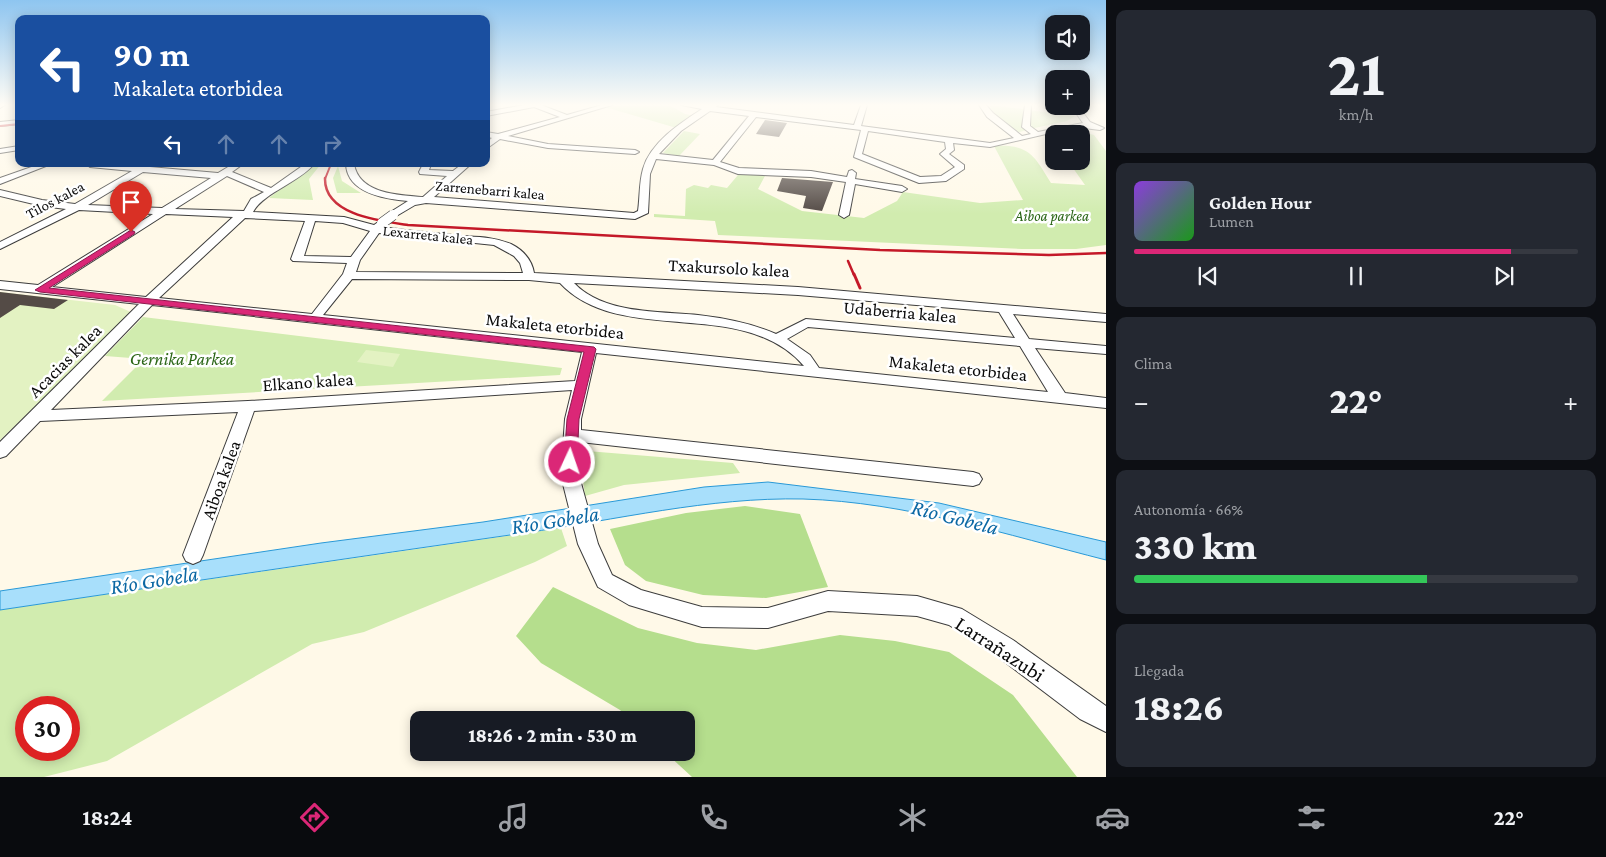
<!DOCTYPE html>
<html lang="es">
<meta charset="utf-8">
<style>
:root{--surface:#171b24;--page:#242831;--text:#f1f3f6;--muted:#9ea1a6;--line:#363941;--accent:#db2777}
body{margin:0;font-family:"Crimson Pro",serif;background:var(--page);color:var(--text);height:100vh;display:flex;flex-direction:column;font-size:19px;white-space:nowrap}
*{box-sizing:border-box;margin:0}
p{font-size:16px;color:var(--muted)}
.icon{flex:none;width:28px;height:28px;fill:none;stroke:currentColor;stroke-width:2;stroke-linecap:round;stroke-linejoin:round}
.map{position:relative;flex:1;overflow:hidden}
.drawer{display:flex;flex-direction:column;gap:10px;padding:10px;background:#0d0f14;width:500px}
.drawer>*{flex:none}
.hud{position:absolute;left:15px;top:15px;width:475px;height:152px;border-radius:10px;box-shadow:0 2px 12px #0003;background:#1a4fa0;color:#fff;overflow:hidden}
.buttons{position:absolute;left:1045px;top:15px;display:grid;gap:10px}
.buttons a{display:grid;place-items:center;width:45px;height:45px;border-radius:10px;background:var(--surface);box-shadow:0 2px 12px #0003;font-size:25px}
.speed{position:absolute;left:15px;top:696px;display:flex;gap:10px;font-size:25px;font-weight:700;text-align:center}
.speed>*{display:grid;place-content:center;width:65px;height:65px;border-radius:50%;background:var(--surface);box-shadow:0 2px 12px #0003;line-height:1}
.speed .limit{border:8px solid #d22;background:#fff;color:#111}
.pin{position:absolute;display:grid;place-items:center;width:42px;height:42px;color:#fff;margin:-51px -21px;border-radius:50% 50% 50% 0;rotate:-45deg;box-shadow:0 0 5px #0007}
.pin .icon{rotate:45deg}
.me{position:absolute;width:55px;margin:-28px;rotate:3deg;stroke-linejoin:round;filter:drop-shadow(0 0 4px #0008)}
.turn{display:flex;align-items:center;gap:18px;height:105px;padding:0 15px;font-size:22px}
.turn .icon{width:65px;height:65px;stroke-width:2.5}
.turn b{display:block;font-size:35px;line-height:42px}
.lanes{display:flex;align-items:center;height:48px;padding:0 15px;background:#0003;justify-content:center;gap:25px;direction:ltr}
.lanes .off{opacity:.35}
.big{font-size:38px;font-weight:800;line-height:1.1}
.drawer .card{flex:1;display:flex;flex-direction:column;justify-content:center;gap:8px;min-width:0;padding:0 18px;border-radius:10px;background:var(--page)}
.drawer .dial{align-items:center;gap:0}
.dial b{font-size:65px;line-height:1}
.song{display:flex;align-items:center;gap:15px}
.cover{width:60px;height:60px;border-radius:8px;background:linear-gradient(135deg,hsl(270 70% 55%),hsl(120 70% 35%))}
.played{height:5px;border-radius:2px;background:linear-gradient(90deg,var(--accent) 85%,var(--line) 85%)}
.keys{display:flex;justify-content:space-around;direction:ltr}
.heat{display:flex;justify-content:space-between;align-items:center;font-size:28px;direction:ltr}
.charge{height:8px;border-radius:4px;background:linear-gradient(90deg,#34c759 66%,var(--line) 0)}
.trip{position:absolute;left:410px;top:711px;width:285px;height:50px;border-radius:10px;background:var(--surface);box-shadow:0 2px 12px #0003;font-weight:800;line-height:50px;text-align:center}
.tabs{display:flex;height:80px;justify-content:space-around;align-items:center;background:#090b0e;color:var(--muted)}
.tabs .icon{width:35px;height:35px}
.tabs .current{color:var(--accent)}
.tabs b{font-size:22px;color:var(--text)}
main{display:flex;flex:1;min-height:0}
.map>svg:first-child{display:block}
.green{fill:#d1ecaf;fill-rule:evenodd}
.forest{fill:#b5de8d}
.pitch{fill:#e3f2c2}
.water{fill:#a8dffb;stroke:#2999d7}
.building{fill:#544b46}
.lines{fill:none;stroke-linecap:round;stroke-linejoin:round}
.minor-casing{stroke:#3d3d3d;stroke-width:2}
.minor{fill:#fff;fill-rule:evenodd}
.rail-far2{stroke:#c41928;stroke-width:2}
.rail-far1{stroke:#c41928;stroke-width:2.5}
.rail{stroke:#c41928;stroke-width:3}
.minor-bridge-casing{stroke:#3d3d3d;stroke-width:11;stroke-linecap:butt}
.minor-bridge{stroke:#fff;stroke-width:10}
.route{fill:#db2777;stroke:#8e194d}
.labels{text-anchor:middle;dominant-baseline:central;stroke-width:5;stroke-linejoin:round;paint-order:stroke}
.far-street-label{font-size:15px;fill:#0a0a0a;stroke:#fff}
.far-park-label{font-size:15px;font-style:italic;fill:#2b6617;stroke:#fff}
.street-label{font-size:18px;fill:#0a0a0a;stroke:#fff}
.park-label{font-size:18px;font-style:italic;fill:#2b6617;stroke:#fff}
.near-street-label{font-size:21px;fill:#0a0a0a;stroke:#fff}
.near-water-label{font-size:22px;font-style:italic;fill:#0c68a4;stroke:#fff}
</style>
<main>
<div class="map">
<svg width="1106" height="777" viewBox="0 0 1106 777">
<rect width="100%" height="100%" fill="#fff9e8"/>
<path class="green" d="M613,105H669L685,114L695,116L680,129L605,107Z
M989,105L1023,109V125L1027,130L1016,133L994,113Z
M1028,110L1075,116L1067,121L1030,129Z
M1071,129L1094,135L1106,151V245L1076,249H1022L718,235L715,221L654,217V214L685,216L686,189L694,185L708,188L711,185L727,188L738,175L766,174L758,189L802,211L864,218L897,201L903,192L980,203L1023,200L994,146C1029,144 1034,155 1051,183L1085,185L1068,161H1083L1081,134H1055Z
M684,131L700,134L679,156L663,153Z
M313,164H321L309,179L313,200L269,198Z
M338,166L342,181L361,193H337L333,178Z
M143,317L562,368L560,375L102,401L144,359L105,356Z
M587,451L733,463L740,473L624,485L585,496L582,471Z
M561,528L567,546L535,562L364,632L312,644L107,761L44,777H0V610ZM26,708H69V750H26Z"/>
<path class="forest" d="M745,506L800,514L828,587L766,598L703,595L646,581L625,565L610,529L686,513Z
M553,587L638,628L697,643L756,650L840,635L895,641L949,652L1013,695L1077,777H692L666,753L686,752V720H631L620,710L541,663L516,636Z"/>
<path class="pitch" d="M0,292L115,305L133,313L0,440Z
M366,350L400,354L393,367L357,362Z"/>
<path class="water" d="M768,482L939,503L1106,542V560C1007,535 906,502 803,499C709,497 616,520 524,533C349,558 174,584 0,610V591L321,543L483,522L704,487Z"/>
<path class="building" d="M765,120L787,123L779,137L756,134Z
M782,178L833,182L822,211L803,208L806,196L777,191Z
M0,292L68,300L54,309L20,305L0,318Z"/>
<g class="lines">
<g class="minor-casing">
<path id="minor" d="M0,105H5L0,108Z
M524,105H541L567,115L602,105H612L508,136L548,144L635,150L639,152L635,154L548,148L500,139L486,149V143L492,138L486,136V132L498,134L560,117L534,107L486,116V112Z
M681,105H718L716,107L854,125L861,105H867L861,126L990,143L1014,138L987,117L979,105H986L993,113L1022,136L1031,134L1022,127L1025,105H1031L1030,126L1038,132L1083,123L1071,106H1078L1090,122L1104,128L1100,130L1084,128L1059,131L990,147L953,143L954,150L949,154L964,165V169L946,181L919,183L854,157L861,130L756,117L720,162L739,168L811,171L847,177L849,171L852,170L856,173L855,179L902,186L907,189L902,192L855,184L849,215L844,218L839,215L846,182L811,177L738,174L714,165L656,159L650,174L648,213L635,219L426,203L415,205L393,218L388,215L389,213L408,201C384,199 347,193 346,164H354C359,194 398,195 423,197L447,176L420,174L419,172L423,164H431L429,170L453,171L462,164H471L434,197L634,213L638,211C640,197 639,183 643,169C650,143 680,123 702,109ZM710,111L749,116L713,160L659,154L681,131ZM868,131L945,142L946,149L940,154L955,167L941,176L920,177L862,154Z
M19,120V124L0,126V122Z
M19,146V150L0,153V149Z
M40,164H51L0,184V178Z
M86,164L140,166L153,164L150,167L218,173L233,164H243L232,172L271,188L305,164H314C300,182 263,193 253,212L344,217L374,225L381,220L386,223L383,227C409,231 435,233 461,236C478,237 495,237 511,244C523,250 532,260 534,273L798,287L1106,314V322L1013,314L1029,339L1106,346V354L1035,348L1065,393L1106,398V408L596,353L581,419V430L973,472L979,474L982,479L979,484L973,486L580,442L579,476L598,544L612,575L641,590L702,607L768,608L828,591L917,596L962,609L1013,640L1106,706V732L1080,719L997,656L949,625L917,616L828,611L768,628L702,627L629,605L598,587L578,544L561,476L565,419L572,390L254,411L203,555L200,561L193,564L186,561L183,555L238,412L40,421L6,456L0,458V442L139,304L0,289V281L38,285L153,214L79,210L0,249V242L66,209L42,206L0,196V190L42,200L75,204L132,171L90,167ZM143,172L211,178L162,208L88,205ZM227,176L264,192L251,199L244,211L175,209ZM166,214L233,217L146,297L52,287ZM245,218L305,221L291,259L293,261L347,263L343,274L312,314L159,298ZM315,221L343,223L370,231L351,257L304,256ZM379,233L494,245L514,256L520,263L523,273L356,272L360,260ZM352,279L529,280L560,283C621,348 743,295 804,366L323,315ZM574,283L798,295L999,312L1015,338L806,319L776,334C751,323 724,318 698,315C658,311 603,314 574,283ZM152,305L582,352L575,381L248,401L51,410ZM808,327L1020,346L1048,392L819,368L810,355L787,339Z"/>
</g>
<use href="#minor" class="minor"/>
<path class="rail-far2" d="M0,126L19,124
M325,179L331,164"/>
<path class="rail-far1" d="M325,178C324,215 380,221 408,225L880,250L1049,255L1106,253
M848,261L854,275"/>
<path class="rail" d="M854,274L860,288"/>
<g class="minor-bridge-casing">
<path id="minor-bridge" d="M382,223L393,215"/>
</g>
<use href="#minor-bridge" class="minor-bridge"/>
</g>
<linearGradient id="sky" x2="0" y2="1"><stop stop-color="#8ec5f0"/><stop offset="0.49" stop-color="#fffcf5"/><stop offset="1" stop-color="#fffcf5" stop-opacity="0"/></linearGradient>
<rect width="1106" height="214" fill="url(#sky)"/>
<path class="route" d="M131,230L135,232L134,234L49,288L594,347L596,349L579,419L577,462L570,467L564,462L567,419L584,352L40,292L35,290Z"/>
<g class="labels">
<g class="far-street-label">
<text transform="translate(490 190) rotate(5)">Zarrenebarri kalea</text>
<text transform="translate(55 200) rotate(-28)">Tilos kalea</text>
<text transform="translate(428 235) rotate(6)">Lexarreta kalea</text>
</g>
<g class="far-park-label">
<text x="1052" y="216">Aiboa parkea</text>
</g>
<g class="street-label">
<text transform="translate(729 268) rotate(3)">Txakursolo kalea</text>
<text transform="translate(900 312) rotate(5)">Udaberria kalea</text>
<text transform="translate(555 326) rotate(6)">Makaleta etorbidea</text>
<text transform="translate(65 361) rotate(-45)">Acacias kalea</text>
<text transform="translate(958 368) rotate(6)">Makaleta etorbidea</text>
<text transform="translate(308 382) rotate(-4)">Elkano kalea</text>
<text transform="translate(221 480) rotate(-70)">Aiboa kalea</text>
</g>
<g class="park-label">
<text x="182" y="359">Gernika Parkea</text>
</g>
<g class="near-street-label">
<text transform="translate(1000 649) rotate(33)">Larrañazubi</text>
</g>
<g class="near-water-label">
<text transform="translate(955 517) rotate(14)">Río Gobela</text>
<text transform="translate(555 520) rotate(-9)">Río Gobela</text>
<text transform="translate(154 580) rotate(-9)">Río Gobela</text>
</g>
</g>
</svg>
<div class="buttons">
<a><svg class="icon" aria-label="sound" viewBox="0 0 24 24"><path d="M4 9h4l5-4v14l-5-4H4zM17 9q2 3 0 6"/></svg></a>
<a>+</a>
<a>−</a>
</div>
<div class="speed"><div class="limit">30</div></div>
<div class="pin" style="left:131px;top:232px;background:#d93025"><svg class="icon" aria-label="arrive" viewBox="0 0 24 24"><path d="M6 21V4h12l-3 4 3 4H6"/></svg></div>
<svg class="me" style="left:570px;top:462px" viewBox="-20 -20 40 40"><circle r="17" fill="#db2777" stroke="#fff" stroke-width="3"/><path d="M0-11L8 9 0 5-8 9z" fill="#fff"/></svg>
<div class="trip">18:26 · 2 min · 530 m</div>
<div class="hud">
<div class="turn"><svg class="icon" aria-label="left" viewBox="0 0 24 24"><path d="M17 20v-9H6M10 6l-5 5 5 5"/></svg><div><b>90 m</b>Makaleta etorbidea</div></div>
<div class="lanes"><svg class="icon" aria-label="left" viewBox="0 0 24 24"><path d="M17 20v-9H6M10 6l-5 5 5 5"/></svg><svg class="icon off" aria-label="ahead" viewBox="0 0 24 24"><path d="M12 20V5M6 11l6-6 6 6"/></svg><svg class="icon off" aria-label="ahead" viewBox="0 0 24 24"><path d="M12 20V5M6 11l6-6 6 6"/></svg><svg class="icon off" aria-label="right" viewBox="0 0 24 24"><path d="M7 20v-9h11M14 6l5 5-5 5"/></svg></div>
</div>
</div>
<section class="drawer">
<div class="card dial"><b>21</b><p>km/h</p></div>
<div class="card">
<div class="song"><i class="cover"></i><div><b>Golden Hour</b><p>Lumen</p></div></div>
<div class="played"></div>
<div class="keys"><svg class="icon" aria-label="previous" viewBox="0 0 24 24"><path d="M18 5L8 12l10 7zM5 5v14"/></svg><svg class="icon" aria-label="pause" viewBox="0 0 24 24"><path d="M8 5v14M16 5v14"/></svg><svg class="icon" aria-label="next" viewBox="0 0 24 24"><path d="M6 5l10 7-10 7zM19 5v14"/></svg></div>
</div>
<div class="card"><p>Clima</p>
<div class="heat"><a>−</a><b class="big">22°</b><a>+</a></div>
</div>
<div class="card"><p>Autonomía · 66%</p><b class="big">330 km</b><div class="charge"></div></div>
<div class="card"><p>Llegada</p><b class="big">18:26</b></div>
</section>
</main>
<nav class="tabs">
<b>18:24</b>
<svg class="icon current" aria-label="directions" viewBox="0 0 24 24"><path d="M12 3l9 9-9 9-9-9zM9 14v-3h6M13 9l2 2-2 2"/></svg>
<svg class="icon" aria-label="music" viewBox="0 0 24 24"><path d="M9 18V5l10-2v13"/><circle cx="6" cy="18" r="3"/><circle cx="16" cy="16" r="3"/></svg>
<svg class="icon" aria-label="phone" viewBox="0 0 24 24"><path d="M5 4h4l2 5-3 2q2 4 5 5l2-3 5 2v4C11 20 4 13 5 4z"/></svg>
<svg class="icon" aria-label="climate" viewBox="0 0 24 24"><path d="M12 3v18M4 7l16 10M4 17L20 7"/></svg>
<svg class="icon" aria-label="car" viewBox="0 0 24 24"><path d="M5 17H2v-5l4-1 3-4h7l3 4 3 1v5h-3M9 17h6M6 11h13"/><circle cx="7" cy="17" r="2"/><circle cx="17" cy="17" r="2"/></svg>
<svg class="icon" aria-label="filters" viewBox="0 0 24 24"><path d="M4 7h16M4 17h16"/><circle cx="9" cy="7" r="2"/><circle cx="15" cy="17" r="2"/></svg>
<b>22°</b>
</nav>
